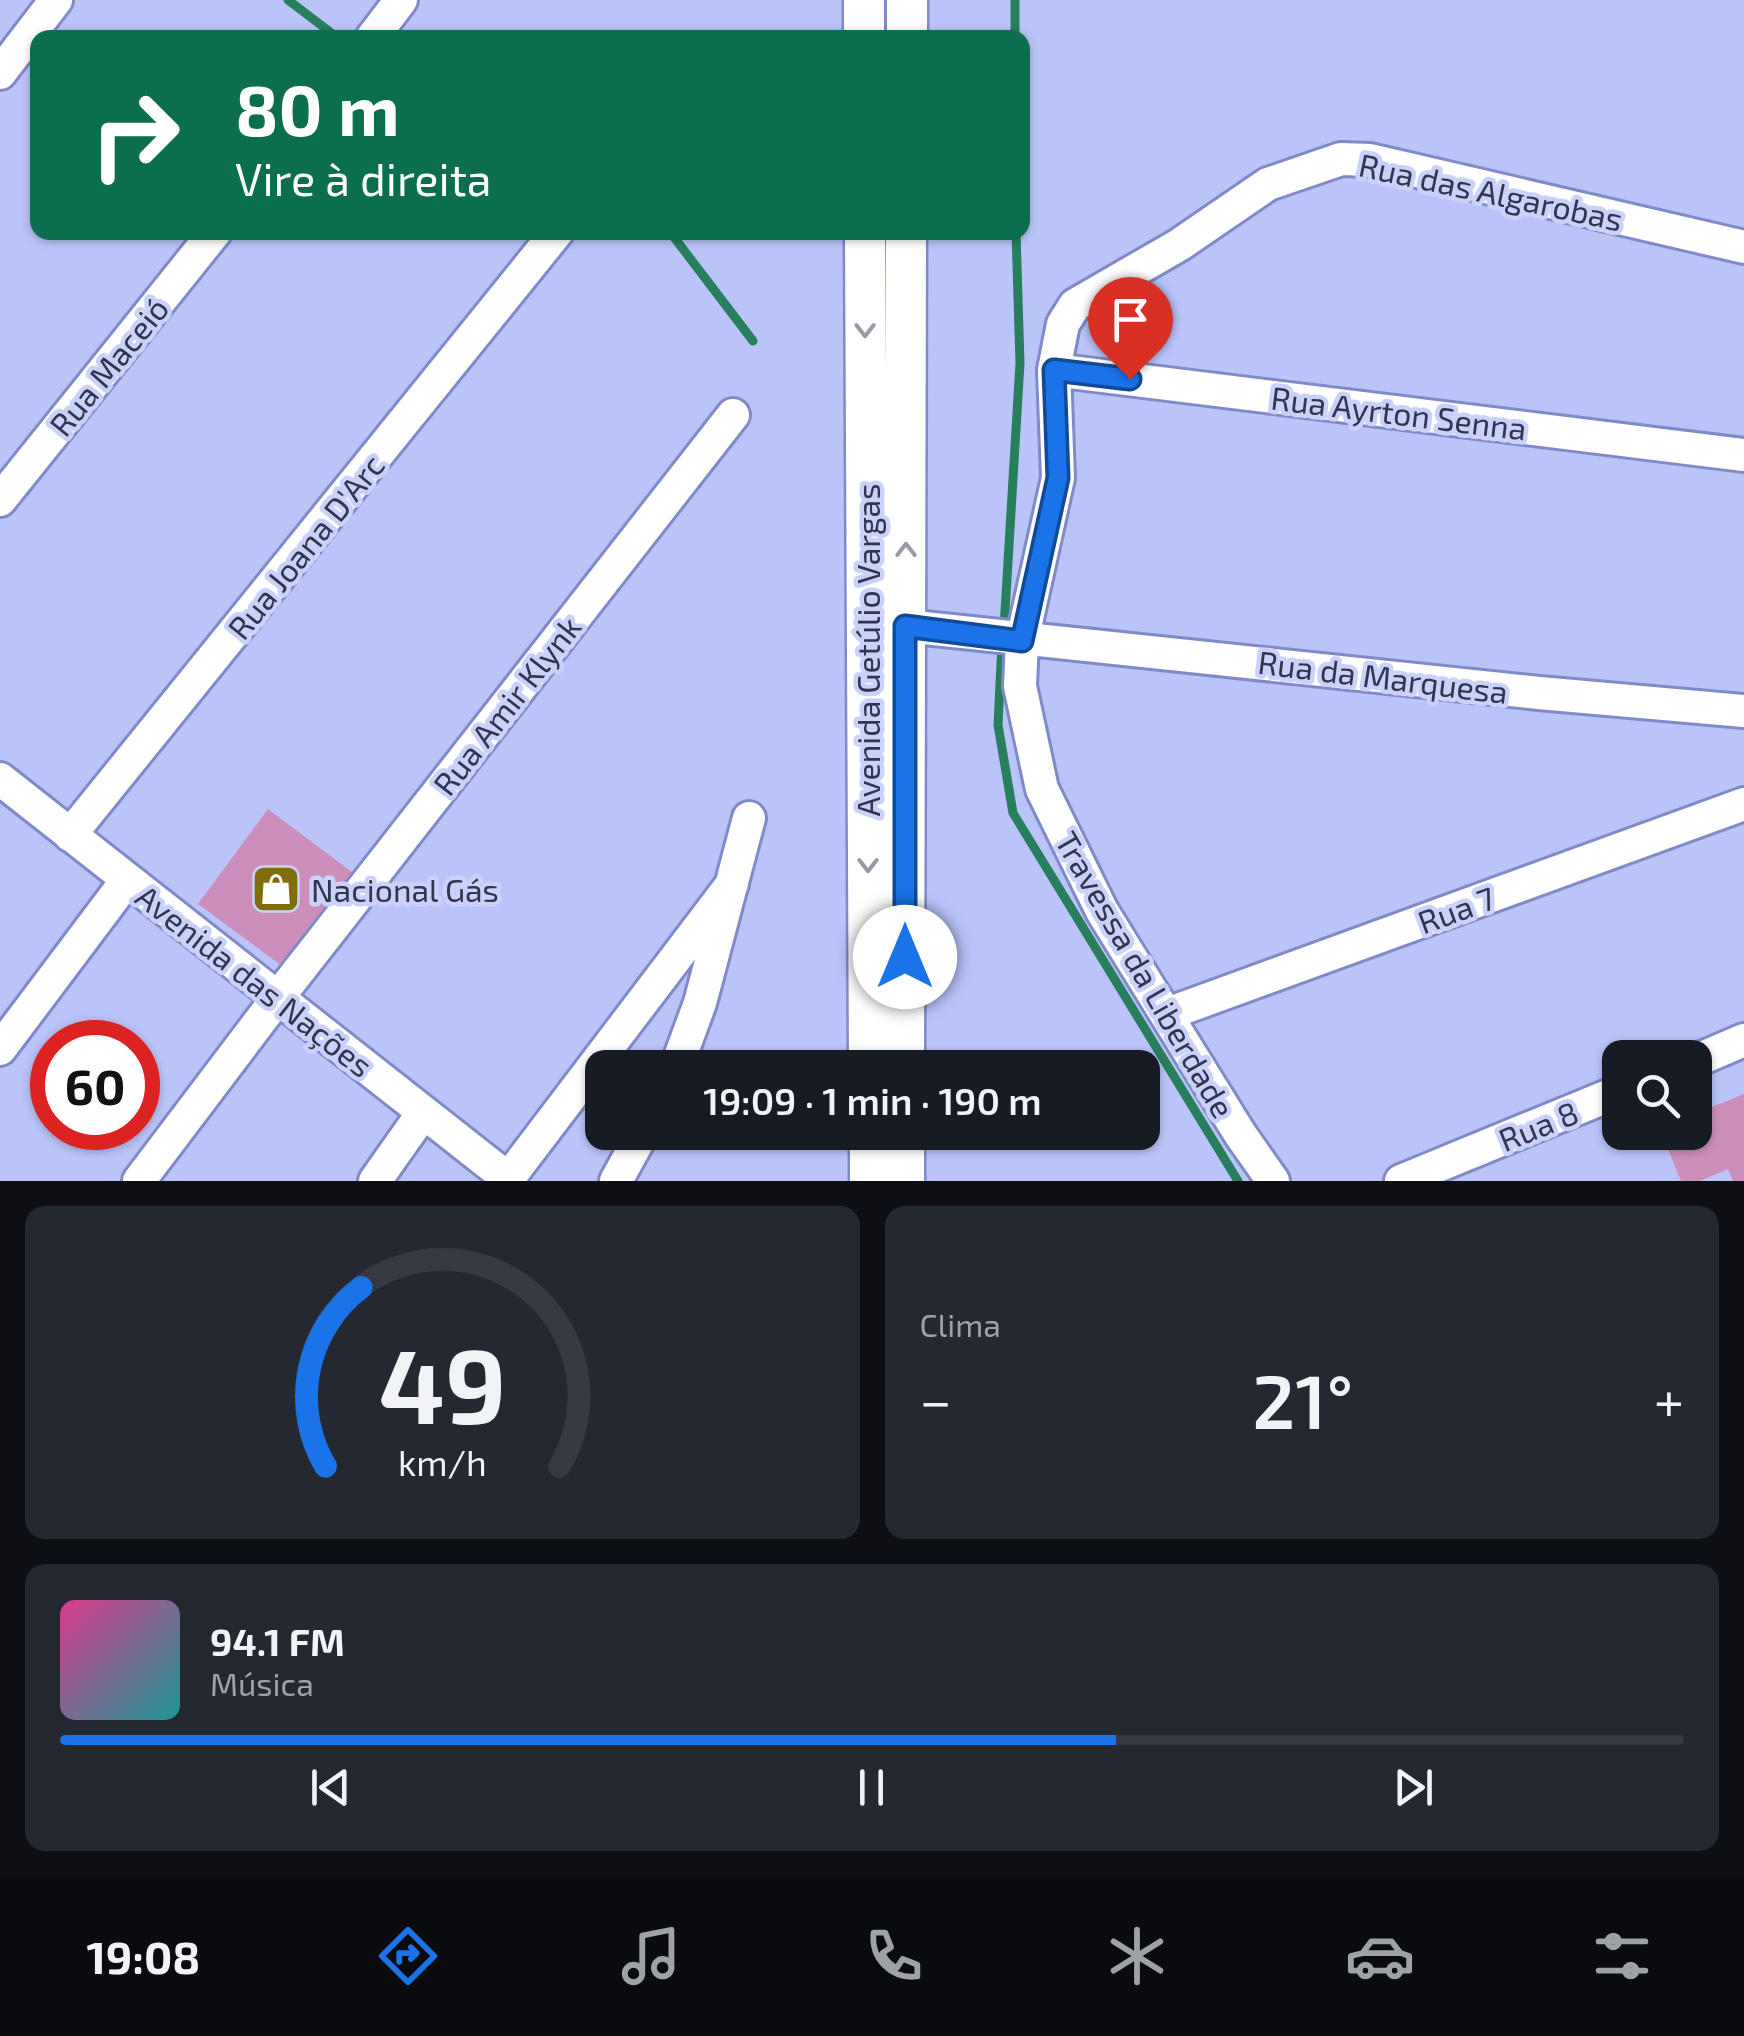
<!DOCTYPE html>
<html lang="pt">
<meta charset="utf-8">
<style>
:root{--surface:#171b24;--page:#242831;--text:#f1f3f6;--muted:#9ea1a6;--line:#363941;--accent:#1a73e8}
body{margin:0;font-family:"Exo 2",sans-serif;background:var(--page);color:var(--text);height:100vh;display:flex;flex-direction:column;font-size:38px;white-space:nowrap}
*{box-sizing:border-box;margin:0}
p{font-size:32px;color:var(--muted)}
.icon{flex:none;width:55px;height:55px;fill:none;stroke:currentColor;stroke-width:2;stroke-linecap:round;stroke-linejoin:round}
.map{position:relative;height:1181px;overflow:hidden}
.details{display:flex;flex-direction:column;gap:25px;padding:25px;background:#0d0f14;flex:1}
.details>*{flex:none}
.hud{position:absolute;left:30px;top:30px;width:1000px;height:210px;border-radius:20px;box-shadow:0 2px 8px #0004;background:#0b6e4f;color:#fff;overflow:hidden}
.controls{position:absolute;left:1602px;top:1040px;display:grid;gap:20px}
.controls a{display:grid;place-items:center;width:110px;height:110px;border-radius:20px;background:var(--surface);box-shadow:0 2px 8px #0004;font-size:50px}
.speed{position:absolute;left:30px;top:1020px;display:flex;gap:20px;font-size:50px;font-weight:700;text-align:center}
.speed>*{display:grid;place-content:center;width:130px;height:130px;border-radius:50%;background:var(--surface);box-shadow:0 2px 8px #0004;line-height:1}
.speed .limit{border:15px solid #d22;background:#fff;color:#111}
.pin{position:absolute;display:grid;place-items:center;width:85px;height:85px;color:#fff;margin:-102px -42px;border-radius:50% 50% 50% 0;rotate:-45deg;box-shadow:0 0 10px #0007}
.pin .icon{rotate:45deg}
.me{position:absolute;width:110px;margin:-55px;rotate:0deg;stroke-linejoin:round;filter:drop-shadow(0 0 8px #0008)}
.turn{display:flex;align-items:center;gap:35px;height:210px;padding:0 40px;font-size:45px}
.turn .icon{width:130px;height:130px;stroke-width:2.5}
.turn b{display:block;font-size:70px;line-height:85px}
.big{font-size:75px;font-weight:600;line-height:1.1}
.details .widget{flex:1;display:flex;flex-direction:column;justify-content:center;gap:15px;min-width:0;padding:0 35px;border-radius:20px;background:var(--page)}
.details .dial{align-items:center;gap:0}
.dial svg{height:260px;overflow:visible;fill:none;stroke:var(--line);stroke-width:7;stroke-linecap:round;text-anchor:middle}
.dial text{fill:var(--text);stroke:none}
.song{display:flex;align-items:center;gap:30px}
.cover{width:120px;height:120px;border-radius:15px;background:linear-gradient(135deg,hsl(330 70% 55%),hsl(180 70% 35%))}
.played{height:10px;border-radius:5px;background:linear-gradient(90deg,var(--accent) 65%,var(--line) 65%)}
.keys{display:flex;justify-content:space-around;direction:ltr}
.heat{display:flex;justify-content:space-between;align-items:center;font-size:55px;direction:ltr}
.details .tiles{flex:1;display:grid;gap:25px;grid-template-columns:1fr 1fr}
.widget:last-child{grid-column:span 2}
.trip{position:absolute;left:585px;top:1050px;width:575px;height:100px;border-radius:20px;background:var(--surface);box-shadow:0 2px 8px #0004;font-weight:600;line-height:100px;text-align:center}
.dock{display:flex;height:160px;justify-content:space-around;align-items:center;background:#090b0e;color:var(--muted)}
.dock .icon{width:70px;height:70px}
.dock .selected{color:var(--accent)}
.dock b{font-size:45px;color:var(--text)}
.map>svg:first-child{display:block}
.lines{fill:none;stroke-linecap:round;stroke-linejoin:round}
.stream{stroke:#287e5d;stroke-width:9}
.building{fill:#cc8fbb}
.minor-casing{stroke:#818ac9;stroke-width:38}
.major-casing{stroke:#818ac9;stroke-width:45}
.minor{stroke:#fff;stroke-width:32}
.major{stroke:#fff;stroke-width:40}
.oneway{stroke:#989aa8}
.route-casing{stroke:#114b97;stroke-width:25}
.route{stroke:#1a73e8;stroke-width:18}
.labels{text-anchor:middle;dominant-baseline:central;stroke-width:9;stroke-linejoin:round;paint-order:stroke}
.street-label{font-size:32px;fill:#313550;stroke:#cad2fb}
.poi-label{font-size:32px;fill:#313550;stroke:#cad2fb;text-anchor:start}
</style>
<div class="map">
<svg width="1744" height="1181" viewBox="0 0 1744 1181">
<rect width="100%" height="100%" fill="#bac4f9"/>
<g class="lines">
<path class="stream" d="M288,0L338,38
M1015,0V38
M670,232L753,341
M1004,628L1020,363L1016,232
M1002,643L998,725L1013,813L1238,1181"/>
</g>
<path class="building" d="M268,809L356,875L282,966L198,904Z
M1744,1094V1181H1733L1728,1169L1700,1181H1681L1661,1132H1695V1114Z"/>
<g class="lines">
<g class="minor-casing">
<path id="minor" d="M372,38L401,0
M0,73L56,0
M1054,370L1744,455
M0,500L215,232
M905,626L1539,693L1744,711
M0,779L511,1181
M70,835L557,232
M1167,1014L1744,804
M0,1049L127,880
M1695,1061L1744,1040
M676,1068L700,1003L749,818
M508,1179L732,884
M139,1181L279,996L733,415
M375,1181L423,1113
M616,1181L643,1132
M1273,1181L1240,1134L1102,911L1042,789L1020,686L1022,641L1058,478L1054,370L1063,324L1075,305L1179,245L1268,184L1341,159L1370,160L1744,247
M1401,1181L1620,1091"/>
</g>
<g class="major-casing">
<path id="major" d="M864,0V38
M907,38V0
M865,232L869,1068
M904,1068L906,232
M870,1132V1181
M904,1181V1132"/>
</g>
<use href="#minor" class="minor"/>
<use href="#major" class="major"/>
</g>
<defs><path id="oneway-chevron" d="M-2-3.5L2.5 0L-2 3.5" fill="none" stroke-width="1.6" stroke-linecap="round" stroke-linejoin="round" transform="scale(2.5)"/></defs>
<g class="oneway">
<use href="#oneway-chevron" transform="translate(865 330) rotate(90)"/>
<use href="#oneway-chevron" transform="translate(906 550) rotate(-90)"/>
<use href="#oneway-chevron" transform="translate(868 865) rotate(90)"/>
</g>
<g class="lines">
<g class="route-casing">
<path id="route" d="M905,957V626L1022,641L1058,478L1054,370L1130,379"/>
</g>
<use href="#route" class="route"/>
</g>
<defs>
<g id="shop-square" transform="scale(2.5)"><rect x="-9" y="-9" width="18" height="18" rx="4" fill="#806d08" stroke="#cad2fb"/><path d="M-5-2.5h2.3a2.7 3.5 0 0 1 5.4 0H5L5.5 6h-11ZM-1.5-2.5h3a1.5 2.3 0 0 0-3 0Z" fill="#fff"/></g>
</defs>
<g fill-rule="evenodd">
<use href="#shop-square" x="276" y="889"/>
</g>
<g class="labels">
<g class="street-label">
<text transform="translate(1491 191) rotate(12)">Rua das Algarobas</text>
<text transform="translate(108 366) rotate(-51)">Rua Maceió</text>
<text transform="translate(1399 412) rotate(7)">Rua Ayrton Senna</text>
<text transform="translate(305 546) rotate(-51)">Rua Joana D'Arc</text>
<text transform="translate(867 650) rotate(-90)">Avenida Getúlio Vargas</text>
<text transform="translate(1383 676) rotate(7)">Rua da Marquesa</text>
<text transform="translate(506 705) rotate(-52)">Rua Amir Klynk</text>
<text transform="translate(1456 909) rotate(-20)">Rua 7</text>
<text transform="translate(1146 974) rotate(60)">Travessa da Liberdade</text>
<text transform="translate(255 980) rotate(38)">Avenida das Nações</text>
<text transform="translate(1538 1125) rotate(-22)">Rua 8</text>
</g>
<g class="poi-label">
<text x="311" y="889">Nacional Gás</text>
</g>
</g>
</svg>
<div class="controls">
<a><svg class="icon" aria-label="search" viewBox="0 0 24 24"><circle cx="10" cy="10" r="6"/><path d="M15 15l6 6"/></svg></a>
</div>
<div class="speed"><div class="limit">60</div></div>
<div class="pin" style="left:1130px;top:379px;background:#d93025"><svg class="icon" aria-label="arrive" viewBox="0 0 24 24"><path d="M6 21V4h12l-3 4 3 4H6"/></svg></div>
<svg class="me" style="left:905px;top:957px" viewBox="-20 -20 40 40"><circle r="19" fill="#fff"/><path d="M0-13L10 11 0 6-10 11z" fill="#1a73e8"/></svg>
<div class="trip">19:09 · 1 min · 190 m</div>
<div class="hud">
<div class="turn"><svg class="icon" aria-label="right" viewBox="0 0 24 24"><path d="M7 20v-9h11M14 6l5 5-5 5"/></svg><div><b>80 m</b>Vire à direita</div></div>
</div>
</div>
<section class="details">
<div class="tiles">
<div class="widget dial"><svg viewBox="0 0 100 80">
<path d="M14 69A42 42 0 1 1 86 69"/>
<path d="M14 69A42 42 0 0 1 25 14" stroke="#1a73e8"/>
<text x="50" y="56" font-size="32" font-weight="700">49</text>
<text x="50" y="72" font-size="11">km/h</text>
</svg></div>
<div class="widget"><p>Clima</p>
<div class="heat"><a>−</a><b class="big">21°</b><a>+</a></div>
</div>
<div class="widget">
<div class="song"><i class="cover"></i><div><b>94.1 FM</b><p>Música</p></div></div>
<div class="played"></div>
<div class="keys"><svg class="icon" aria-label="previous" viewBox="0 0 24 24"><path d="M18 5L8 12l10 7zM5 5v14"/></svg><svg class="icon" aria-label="pause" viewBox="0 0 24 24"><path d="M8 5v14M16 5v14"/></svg><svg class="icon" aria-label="next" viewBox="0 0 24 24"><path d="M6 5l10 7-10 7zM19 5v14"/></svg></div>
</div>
</div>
</section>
<nav class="dock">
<b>19:08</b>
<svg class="icon selected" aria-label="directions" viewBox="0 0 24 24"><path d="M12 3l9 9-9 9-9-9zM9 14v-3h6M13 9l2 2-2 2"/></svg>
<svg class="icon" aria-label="music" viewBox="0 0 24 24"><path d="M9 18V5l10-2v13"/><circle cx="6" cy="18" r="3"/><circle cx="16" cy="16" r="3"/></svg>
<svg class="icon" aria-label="phone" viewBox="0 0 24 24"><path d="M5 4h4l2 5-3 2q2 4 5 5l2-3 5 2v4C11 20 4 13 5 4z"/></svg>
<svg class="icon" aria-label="climate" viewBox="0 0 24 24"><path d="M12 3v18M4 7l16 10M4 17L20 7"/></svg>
<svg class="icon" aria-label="car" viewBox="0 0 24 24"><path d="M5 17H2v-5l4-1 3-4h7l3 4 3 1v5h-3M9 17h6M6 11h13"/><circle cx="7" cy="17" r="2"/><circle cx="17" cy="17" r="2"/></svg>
<svg class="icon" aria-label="filters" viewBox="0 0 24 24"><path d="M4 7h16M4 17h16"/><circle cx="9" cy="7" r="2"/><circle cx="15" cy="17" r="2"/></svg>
</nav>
